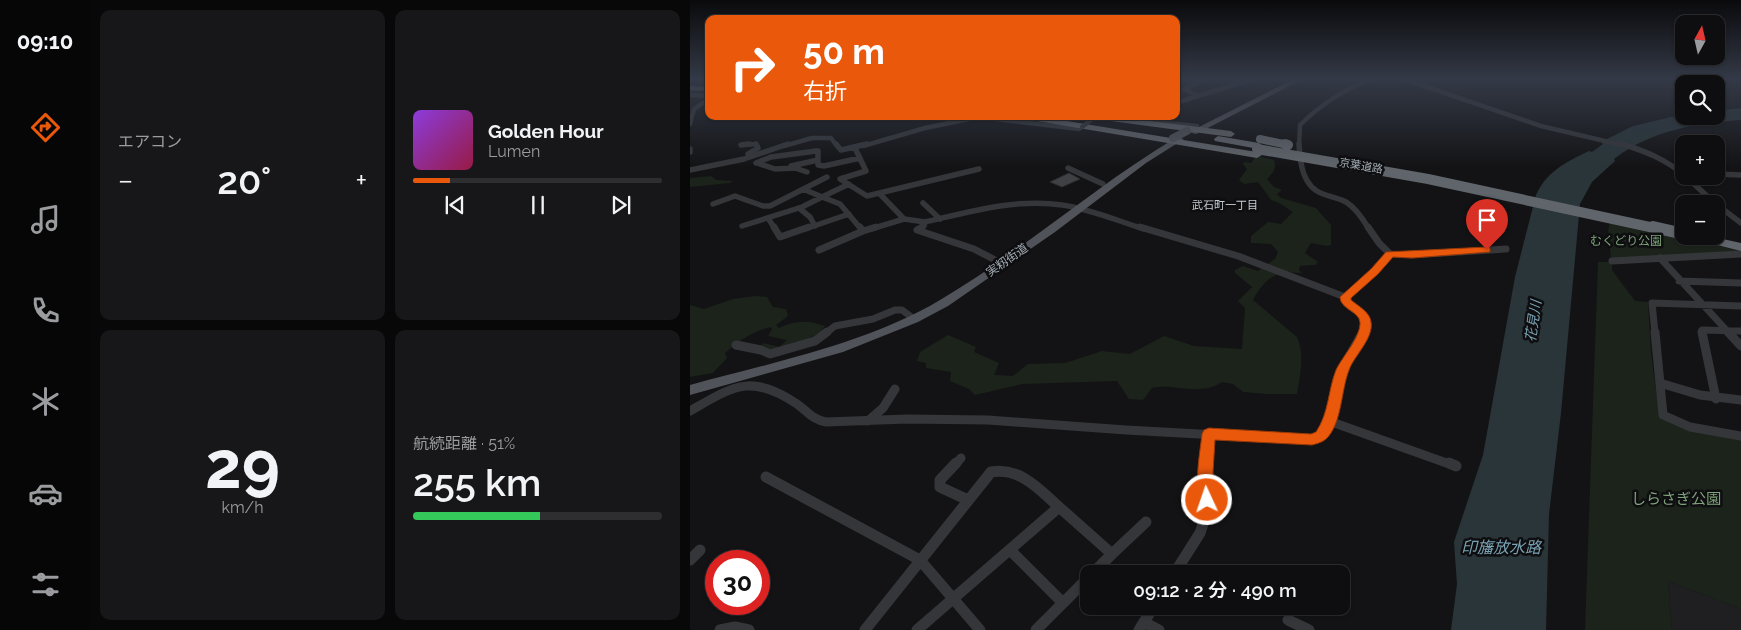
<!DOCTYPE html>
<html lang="ja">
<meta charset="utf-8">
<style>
:root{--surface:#0e0e10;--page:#171719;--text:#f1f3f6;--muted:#9b9c9f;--line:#2e2e30;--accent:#ea580c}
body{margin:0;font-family:Raleway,"Noto Sans JP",sans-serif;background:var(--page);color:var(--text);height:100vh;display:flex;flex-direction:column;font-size:19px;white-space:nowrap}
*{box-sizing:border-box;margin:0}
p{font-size:16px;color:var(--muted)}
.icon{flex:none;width:28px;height:28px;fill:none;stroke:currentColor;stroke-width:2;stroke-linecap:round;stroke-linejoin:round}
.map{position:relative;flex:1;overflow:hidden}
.details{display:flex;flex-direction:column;gap:10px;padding:10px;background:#080809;width:600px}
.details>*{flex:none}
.guide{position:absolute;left:15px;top:15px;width:475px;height:105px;border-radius:10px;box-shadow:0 1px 4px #0004,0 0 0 1px var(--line);background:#ea580c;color:#fff;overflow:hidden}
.needle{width:32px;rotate:8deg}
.controls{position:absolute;left:985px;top:15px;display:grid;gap:10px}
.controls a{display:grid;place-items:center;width:50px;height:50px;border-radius:10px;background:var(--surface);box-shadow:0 1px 4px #0004,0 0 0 1px var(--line);font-size:25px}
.speed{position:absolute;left:15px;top:550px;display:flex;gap:10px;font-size:25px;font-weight:700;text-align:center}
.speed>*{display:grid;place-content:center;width:65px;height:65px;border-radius:50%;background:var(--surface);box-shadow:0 1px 4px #0004,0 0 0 1px var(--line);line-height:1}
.speed .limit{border:8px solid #d22;background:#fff;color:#111}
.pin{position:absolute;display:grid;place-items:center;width:42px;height:42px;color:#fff;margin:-51px -21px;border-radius:50% 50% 50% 0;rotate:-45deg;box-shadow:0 0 5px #0007}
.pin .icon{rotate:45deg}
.me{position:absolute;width:55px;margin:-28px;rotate:357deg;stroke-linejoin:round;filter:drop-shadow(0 0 4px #0008)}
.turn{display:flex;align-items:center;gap:18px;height:105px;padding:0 15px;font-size:22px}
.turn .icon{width:65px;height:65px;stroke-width:2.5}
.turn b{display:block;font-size:35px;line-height:42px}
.big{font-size:38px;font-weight:600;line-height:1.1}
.details .widget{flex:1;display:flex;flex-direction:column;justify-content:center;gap:8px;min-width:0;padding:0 18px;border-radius:10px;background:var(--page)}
.details .dial{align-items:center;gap:0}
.dial b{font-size:65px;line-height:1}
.song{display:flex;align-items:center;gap:15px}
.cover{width:60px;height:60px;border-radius:8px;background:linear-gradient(135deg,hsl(270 70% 55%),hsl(340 70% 35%))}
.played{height:5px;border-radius:2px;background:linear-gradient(90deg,var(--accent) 15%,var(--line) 15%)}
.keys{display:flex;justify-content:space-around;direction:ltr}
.heat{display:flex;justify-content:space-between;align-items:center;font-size:28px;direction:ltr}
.charge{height:8px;border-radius:4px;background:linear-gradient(90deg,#34c759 51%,var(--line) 0)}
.details .tiles{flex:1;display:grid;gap:10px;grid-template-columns:repeat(2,1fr)}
.trip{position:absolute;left:390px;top:565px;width:270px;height:50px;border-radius:10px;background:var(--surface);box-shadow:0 1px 4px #0004,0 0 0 1px var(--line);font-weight:600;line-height:50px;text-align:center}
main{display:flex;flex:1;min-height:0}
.dock{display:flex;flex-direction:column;width:90px;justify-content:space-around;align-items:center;background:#060606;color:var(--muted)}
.dock .icon{width:35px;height:35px}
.dock .selected{color:var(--accent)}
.dock b{font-size:22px;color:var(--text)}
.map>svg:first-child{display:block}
.built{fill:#1f1f22}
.green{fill:#1b231b}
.water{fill:#293539}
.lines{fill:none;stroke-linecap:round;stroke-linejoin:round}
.stream{stroke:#293539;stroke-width:1}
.building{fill:#3f4145;stroke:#2d2e31}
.minor-far4{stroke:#34363a;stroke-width:4.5}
.minor-far3{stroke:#34363a;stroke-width:5.5}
.minor-far2{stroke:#34363a;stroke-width:7}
.minor-far1{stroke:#34363a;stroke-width:9}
.minor{stroke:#34363a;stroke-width:11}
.primary{fill:#505359;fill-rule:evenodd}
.motorway{fill:#60656b;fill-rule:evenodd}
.minor-bridge{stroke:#34363a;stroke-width:4.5}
.primary-bridge{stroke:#505359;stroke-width:8}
.motorway-bridge-far2{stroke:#60656b;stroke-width:8}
.motorway-bridge-far1{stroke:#60656b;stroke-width:10}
.motorway-bridge{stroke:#60656b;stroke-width:12}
.route{fill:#ea580c;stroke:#983908}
.labels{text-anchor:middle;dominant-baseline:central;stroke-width:5;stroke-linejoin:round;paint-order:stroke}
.far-street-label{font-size:11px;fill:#a4adb6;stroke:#0e0e10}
.far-neighbourhood-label{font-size:11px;fill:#c5cbd2;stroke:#0e0e10}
.park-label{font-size:12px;fill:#7ea27a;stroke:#0e0e10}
.street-label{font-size:12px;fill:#a4adb6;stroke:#0e0e10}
.water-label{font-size:14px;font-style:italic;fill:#79a2b3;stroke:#0e0e10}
.near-park-label{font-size:15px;fill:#7ea27a;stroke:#0e0e10}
.near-water-label{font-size:16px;font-style:italic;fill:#79a2b3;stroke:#0e0e10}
</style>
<main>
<nav class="dock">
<b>09:10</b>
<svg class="icon selected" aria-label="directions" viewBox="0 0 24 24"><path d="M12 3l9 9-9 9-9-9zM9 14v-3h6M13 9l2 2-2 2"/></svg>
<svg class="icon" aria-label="music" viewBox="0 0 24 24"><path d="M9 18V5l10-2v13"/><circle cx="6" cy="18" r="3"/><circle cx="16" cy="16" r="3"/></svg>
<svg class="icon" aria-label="phone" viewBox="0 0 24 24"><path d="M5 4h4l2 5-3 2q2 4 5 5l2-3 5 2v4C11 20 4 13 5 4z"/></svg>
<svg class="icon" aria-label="climate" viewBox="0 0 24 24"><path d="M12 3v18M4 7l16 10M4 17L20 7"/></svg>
<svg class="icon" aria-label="car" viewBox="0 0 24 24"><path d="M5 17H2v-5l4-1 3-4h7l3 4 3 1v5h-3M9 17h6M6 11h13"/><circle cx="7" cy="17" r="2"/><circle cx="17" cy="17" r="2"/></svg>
<svg class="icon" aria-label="filters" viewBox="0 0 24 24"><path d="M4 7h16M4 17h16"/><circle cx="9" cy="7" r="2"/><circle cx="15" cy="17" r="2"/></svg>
</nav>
<section class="details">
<div class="tiles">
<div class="widget"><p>エアコン</p>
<div class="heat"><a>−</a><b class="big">20°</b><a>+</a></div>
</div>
<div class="widget">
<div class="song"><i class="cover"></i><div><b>Golden Hour</b><p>Lumen</p></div></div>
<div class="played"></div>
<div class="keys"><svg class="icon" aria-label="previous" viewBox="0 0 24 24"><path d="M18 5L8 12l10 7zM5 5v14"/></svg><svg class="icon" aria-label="pause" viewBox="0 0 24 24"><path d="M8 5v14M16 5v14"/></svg><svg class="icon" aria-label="next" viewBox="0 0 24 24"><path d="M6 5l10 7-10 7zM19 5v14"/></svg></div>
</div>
<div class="widget dial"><b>29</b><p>km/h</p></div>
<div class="widget"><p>航続距離 · 51%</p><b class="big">255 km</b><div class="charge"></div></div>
</div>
</section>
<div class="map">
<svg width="1051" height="630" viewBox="0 0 1051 630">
<rect width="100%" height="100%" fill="#131315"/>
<path class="built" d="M978,581L1051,609V630H982Z"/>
<path class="green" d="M566,156L584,160C587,169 583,173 577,179L584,187L592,190L587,194L591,198L626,208L641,225V245L637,246L621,243L615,253L628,262L625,265L610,266L609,270L612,273C586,270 575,278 563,300L607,337C615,354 610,375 607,394H577L553,392L543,384L532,382C510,397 485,383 462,388L453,400L439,399L427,381L332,384L285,395L279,389L260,381L261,372L236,368V363L227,361L230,352L258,335L286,347L284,352L309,363L304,375L323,376L338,364L375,363L412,351L440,354L474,336L504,346L552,349L555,308L548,301L562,287L545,273V270L553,266L568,271L585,259L588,252L581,244L561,243V236L578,222L591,224L603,212L589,203L581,200L568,182L554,184L549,180L557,169L553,164L554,162L561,163Z
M21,176L26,180L43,181L40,183L0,187V178Z
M920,221L1051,251V253L921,259L918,232Z
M908,262H922V270L945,301L958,302L961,353L969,413L1051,439V609L978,581L982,630H895Z
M65,296L77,297L83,307L96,309L98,316L86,325L89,328C105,320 118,320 135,326C128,338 98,348 84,350C79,350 73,349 68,348L74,343L89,347L97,340L78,336L82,329L81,327C64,330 47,342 35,353L37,358L23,373L0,377V305L14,309L43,299Z"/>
<path class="water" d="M1051,108V120C1007,122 958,132 924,159L925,161L902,182L890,204L871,413L859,514L856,630H761L767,584L764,542L793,455L825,277L846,195C857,171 876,162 899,151L902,152L913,144L911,142L943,126L994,114V116H1026V111Z"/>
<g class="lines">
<path class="stream" d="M0,92L8,90"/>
</g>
<path class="building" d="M379,173L390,179L372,187L360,182Z"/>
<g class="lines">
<path class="minor-far4" d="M714,79L851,126L936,146
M0,95L19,96
M508,96L494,89L516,79
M486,103L562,79
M457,116L476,123L507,126
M0,124L4,109L19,99
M51,145L66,144L67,146
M94,146L122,138H141L147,146
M173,146L235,128L289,117L389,129L392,127
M609,146L610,125C630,105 655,89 682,79"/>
<path class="minor-far3" d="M146,144L151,150L177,144
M609,144C610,164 613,187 633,194C641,197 649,198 656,202C666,208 673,219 679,229
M932,144C955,151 975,159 994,175
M51,145L59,144
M165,148L176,171L150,179L177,196L289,169
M0,149V152
M58,154L68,148L66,144
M66,163L81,157L126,151H128V165L134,166L170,158
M67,163L85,169L105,168L117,172
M101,166L128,160
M378,168L413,184
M0,170L54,159L98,144
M1026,174L1051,175
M995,176L1026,204
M113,189L132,197L159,184
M190,194L214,219L235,222
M233,203L250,219
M23,204L45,196L73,206H80L137,177
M1026,204L1051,223
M109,208L120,217L125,226
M78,218L85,229
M52,226L112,207L132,197L150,204L171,229
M115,229L159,214
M181,229L214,219
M230,229L234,226L235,222C279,212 327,198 372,205C400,209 428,221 454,229"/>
<path class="minor-far2" d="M84,227L90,237L119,227
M170,227L173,231L186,227
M232,227L227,230L284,249L305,260
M450,227L548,256L655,297
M129,250L173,231
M700,254L722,255L816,249
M970,258L1039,333
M922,261L1051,254
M989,281L1051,283
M136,333L145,326L183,319L205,310H212L224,319
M673,333C682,306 655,314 655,297L684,272L700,254L689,243L678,227
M965,333L962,303L1051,306
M1013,333L1012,330L1051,331"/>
<path class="minor-far1" d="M965,332L973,415L1000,427L1051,436
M1012,332L1026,399
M1038,332L1051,346
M46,345L71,350L80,354L125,341L137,332
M970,383L1010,395L1051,400
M0,411C44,386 60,373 107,404C117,411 123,420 136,422L217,419L298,420L436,430L599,439L623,438L630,436L635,430L643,412L656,362L673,332
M178,421L193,408L205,389
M639,421L762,465
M265,465L271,458
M517,465L519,433"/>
<path class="minor" d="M266,463L250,480V487L278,500
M759,463L766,466
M76,477L230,560L290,630
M369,507L422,554L402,574
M320,550L373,603
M422,554L456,522
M0,560L10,550
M484,574L510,533L516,516L517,463
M598,620L619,630
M454,622L469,630
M30,630L45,627L59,630
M175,630L301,472C330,467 349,489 369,507L227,630
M346,630L399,577
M449,630L464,606"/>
<path class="primary" d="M604,79H613L506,134L499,132Z
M487,137L494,139L456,163L365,232L300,277L258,306L228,322L153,352L0,395V385C81,363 178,343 250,300C333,251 405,186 487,137Z"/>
<path class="motorway" d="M0,86L19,87V91L0,90Z
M325,116H346L567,152L572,155L567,158L329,118Z
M394,116H420L541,131L545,134L541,137L398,118Z
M528,136L569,143L573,146L569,149L525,141L524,139Z
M997,236H1019L1051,243V251L999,238Z"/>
<path class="minor-bridge" d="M392,127L406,116"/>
<path class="primary-bridge" d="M483,138L497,131"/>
<path class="motorway-bridge-far2" d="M570,139L598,145"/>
<path class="motorway-bridge-far1" d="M595,144L598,145
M567,149L738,179L969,229"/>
<path class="motorway-bridge" d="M963,227L994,234"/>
</g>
<linearGradient id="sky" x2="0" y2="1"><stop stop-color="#0a0a0c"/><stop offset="0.47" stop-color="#333946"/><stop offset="1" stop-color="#333946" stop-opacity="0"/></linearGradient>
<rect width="1051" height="168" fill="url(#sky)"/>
<path class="route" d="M797,247L800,248V252L722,258L703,257L688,274L661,298V300C668,306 680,312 681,322C684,338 664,356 659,370C651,390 652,424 636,439C633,442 626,444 622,445L525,440L523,472L525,500L523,505L517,507L512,505C503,487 510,453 512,434L514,430L519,428L621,434L626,432C639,413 638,390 646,370C652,357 671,337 670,322C669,311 650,309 650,297L681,269L696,252Z"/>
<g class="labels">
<g class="far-street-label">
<text transform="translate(671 166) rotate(10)">京葉道路</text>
</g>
<g class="far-neighbourhood-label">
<text x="535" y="205">武石町一丁目</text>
</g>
<g class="park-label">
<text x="936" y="241">むくどり公園</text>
</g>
<g class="street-label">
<text transform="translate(317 260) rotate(-35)">実籾街道</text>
</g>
<g class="water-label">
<text transform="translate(843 321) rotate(-82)">花見川</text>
</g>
<g class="near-park-label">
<text x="986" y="499">しらさぎ公園</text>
</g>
<g class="near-water-label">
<text x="811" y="547">印旛放水路</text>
</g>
</g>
</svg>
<div class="controls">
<a><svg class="needle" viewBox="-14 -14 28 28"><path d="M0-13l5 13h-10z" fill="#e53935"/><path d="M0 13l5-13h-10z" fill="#9b9c9f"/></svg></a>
<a><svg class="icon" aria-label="search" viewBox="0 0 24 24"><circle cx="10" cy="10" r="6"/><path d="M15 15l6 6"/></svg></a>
<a>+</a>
<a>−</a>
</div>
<div class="speed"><div class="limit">30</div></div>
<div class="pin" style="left:797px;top:250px;background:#d93025"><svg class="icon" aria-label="arrive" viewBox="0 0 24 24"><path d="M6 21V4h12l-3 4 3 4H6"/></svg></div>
<svg class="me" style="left:517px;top:500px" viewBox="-20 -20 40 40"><circle r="17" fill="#ea580c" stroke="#fff" stroke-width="3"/><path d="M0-11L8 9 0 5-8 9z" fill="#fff"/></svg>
<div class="trip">09:12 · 2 分 · 490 m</div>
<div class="guide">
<div class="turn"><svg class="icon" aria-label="right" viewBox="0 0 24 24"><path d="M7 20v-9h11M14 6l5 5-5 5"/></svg><div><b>50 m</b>右折</div></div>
</div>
</div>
</main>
